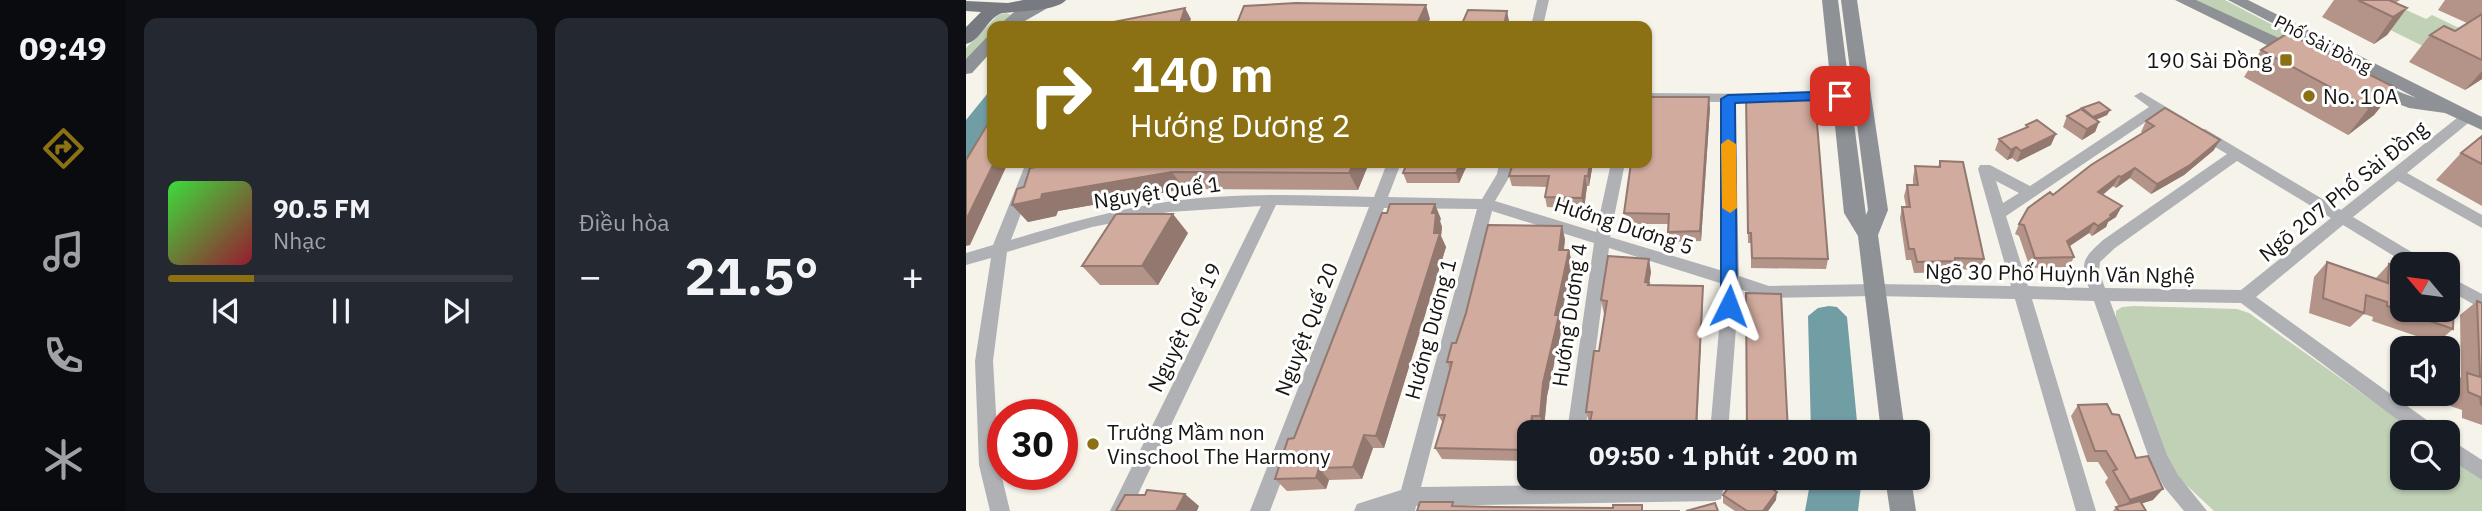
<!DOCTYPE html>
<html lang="vi">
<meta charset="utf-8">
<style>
:root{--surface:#171b24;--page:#242831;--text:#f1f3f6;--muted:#9ea1a6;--line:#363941;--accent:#8b7113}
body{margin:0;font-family:"IBM Plex Sans",sans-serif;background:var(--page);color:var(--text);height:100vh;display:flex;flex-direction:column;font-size:26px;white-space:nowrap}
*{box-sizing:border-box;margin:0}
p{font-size:23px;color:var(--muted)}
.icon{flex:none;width:38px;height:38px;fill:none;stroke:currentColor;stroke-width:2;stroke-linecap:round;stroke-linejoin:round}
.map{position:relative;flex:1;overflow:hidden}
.details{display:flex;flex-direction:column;gap:18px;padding:18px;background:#0d0f14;width:840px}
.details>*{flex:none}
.guide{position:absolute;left:21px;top:21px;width:665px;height:147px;border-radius:14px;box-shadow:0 2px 5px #0004;background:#8b7113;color:#fff;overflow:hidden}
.needle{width:46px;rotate:299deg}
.buttons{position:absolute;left:1424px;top:252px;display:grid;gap:14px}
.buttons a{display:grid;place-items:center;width:70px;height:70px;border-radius:14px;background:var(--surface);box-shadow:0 2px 5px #0004;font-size:35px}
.speed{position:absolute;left:21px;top:399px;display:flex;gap:14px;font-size:35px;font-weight:700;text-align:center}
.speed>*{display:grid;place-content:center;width:91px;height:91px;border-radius:50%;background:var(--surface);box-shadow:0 2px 5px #0004;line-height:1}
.speed .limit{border:10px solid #d22;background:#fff;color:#111}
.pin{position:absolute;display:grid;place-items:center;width:60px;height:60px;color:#fff;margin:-30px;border-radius:14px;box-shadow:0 4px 10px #0006}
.me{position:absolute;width:77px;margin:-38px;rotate:3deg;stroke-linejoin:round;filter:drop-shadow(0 0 5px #0008)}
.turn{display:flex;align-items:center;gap:24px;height:147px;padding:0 28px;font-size:32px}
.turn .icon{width:91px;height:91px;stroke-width:2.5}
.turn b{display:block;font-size:49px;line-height:60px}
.big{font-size:52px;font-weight:700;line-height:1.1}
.details .tile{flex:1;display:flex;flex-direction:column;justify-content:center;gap:10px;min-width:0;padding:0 24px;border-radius:14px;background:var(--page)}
.song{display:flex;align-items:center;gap:21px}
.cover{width:84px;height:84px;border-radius:10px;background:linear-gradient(135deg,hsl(120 70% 55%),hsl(350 70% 35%))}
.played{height:7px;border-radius:4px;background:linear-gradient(90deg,var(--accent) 25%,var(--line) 25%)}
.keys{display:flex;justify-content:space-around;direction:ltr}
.heat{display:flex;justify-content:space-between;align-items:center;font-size:38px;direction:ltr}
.details .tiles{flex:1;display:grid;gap:18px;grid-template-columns:repeat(2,1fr)}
.trip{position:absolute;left:551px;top:420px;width:413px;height:70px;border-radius:14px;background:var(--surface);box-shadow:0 2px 5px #0004;font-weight:700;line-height:70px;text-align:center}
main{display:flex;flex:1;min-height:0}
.menu{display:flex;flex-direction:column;width:126px;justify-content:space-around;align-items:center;background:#090b0e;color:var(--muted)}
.menu .icon{width:49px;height:49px}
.menu .on{color:var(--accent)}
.menu b{font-size:32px;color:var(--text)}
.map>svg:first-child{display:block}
.green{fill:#c0d1b6}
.water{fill:#719da5}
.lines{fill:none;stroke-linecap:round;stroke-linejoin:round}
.street{fill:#afb1b5;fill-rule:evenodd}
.secondary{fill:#8e9296;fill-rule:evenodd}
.primary{fill:#777b81;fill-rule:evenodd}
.wall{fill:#b49388}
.shaded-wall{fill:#92786f}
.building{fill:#d1ab9e;stroke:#92786f;stroke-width:2}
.route{fill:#1a73e8;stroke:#114b97;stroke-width:2}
.slow{fill:#f59e0b}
.poi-dot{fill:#8b7113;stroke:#fff;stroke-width:2.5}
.labels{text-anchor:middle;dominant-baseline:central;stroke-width:6;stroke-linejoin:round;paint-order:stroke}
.far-street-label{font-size:18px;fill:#161512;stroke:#fff}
.poi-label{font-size:21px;fill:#161512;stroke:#fff;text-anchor:start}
.street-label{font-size:21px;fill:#161512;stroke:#fff}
</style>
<main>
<nav class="menu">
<b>09:49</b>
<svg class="icon on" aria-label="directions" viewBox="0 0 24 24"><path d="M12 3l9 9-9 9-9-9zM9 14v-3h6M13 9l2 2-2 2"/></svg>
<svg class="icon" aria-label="music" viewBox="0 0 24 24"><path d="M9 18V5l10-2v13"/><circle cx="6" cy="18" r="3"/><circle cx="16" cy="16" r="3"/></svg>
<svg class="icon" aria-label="phone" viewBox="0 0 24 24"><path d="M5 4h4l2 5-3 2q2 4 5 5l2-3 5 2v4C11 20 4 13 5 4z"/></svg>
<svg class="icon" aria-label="climate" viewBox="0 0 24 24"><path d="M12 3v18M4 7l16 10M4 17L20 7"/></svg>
</nav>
<section class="details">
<div class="tiles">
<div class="tile">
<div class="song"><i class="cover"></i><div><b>90.5 FM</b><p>Nhạc</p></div></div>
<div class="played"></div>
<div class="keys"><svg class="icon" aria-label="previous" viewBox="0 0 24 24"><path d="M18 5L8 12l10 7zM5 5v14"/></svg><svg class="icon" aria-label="pause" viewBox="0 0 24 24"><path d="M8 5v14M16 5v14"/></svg><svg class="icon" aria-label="next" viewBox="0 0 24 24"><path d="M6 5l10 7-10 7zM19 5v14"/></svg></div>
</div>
<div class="tile"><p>Điều hòa</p>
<div class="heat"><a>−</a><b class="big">21.5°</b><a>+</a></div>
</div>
</div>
</section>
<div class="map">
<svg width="1516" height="511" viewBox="0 0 1516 511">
<rect width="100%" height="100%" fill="#f5f3ea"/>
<path class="green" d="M1225,0H1259L1442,96H1440Z
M1436,8L1460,19L1466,15L1493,28L1461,48L1410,23Z
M40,13L45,15L33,26H26V33L0,61V48L32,15Z
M1168,306L1271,309L1283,313L1450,432H1437V478H1482V455L1516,479V511H1248L1216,481L1207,468L1195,443L1150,319V311L1156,307Z"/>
<path class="water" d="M26,88V135L0,179V120Z
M863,306L871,307L881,317L892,432H845L842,316L852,308Z
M845,478H896L892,511H839Z"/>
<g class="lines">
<path class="street" d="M571,0H583L577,26H565Z
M874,92L879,93V99L823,101L816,97L823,93Z
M1175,92L1222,120L1215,124L1193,113L1040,216L1062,286L1123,288C1113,261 1118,258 1137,240L1261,154L1229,135L1227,132L1229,129H1239L1375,210L1496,114H1506L1508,117L1506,120L1441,173L1516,215V228L1432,181L1387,217L1459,260L1461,264H1441L1377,225L1290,297L1469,426L1471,432H1448L1275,303L1144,301L1201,455L1212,475L1241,511H1218L1198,487L1183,458L1128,301L1066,299L1130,511H1110L1049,299L909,296L803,298L773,289L762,432H744L757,284L643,248L619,432H601L628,243L526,211L455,487L740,483V478H760L755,499L748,501L450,506L449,511H388L391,504L435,490L511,209L418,208L304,511H284L403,207L310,205L164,511H144L295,206L203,212L126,227L41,252L27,361L33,465L44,511H24L13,465L9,361L25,258L0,265V253L27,245L60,163H74L45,240C97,224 147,210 200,202C268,192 339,195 408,197L421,163H435L422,197L516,199L531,174L533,163H547L545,174L529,201L630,232L645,163H659L644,237L757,271L755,102L681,101V93L801,94L806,95V101L769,102L773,276L803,286L909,284L1045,286L1012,169L1014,165H1024L1064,186L1183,107L1168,96ZM1271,161L1365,218L1275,290L1139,288L1133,271L1134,262L1149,248ZM1030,181L1053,193L1037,203Z
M1482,276L1516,294V309L1482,290Z
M1482,438L1516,460V480L1482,458Z"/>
<path class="secondary" d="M75,0L94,1L50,26H32L48,12Z
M856,0H872L900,215L902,210L875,0H891L922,210L912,235L939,432H915L892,236L878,213Z
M1209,0H1230L1339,50L1341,54L1339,58H1327Z
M1262,0H1282L1516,117V130L1479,113L1443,108L1391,88L1388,84L1391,80L1397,79L1450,98Z
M26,36V51L6,73L0,74V59L20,38Z
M919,478H945L950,511H924Z"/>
<path class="primary" d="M57,0H100C91,11 52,11 37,13C22,16 16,40 0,44V27L15,12L0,11V1L42,3Z"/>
</g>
<path class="wall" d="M1368,0H1434L1429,3L1441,8L1421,35L1408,44L1356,17Z
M1479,0H1516V79L1499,90L1443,62L1464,35L1489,31L1501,23L1472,10Z
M1295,50L1430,88L1408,115L1382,135L1278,77Z
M780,105L846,113L862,259L860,269L785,268V243H782Z
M744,108L735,241L703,242V224H660L658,213Z
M1116,109L1144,110L1141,115L1130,120L1133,122L1129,132L1116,140L1097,127L1101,116Z
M1180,121L1248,150L1218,175L1185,194L1164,178L1150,188L1147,186L1137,195L1150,217L1142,222L1140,227L1126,236L1123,233L1104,246L1108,257L1103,267L1064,268L1053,236L1049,234L1053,224L1087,195L1177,133L1175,132Z
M1060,125L1085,145L1051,162L1046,158L1041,160L1029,150L1033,139L1059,129Z
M1516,136V206L1470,180L1495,153Z
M974,161L1018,259L1014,270L987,269L986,272L948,273L945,260H940L934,218L936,207H940L938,196L941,185H947V178L949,166L972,167Z
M403,163L392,190L218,189L92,211L90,216L62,222L46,205L58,187L64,168Z
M502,163L493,183H441L437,173Z
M627,163L623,186H621L618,209L581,207L579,197L581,187L546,186L543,176Z
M475,219L474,221L476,227L475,236L480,247L418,448H407L396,479L363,480L360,489L321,491L309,479L328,438Z
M222,233L192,285H134L116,266Z
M599,239L598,250H603L606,264L594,321L596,328L581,396L578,428H570V432H564V461L476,459L469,448L477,423L472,415L484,370L481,362L490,343Z
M1361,262L1409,279L1423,264L1437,310L1487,329L1471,343L1406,321L1407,317L1398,314L1384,327L1343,313L1348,277Z
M685,272L683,285L737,286V300L731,432H626L620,412L633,351L639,314H638L635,300Z
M1511,301L1516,303V425L1496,418V410L1484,406V387L1495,377L1494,315Z
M1112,405L1170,458L1187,500L1176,503L1180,511H1147L1150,507H1153L1139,482L1142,478L1132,462H1121L1105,416Z
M799,478H821L820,481Z
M757,495L810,500L802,511H769L757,503Z"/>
<path class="shaded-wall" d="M460,5L464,19L461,26H450Z
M219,8L225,19L222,26H195Z
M1441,8L1421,35L1408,44L1427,17Z
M541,11L543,21L542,26H538Z
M1516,71V79L1499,90Z
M1430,88L1408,115L1382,135L1403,108Z
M743,97L744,108L735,241L734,231Z
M1144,110L1141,115L1124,122L1127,117Z
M1133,122L1129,132L1116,140L1121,129Z
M1090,134L1085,145L1051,162L1055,151Z
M1254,140L1248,150L1218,175L1185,194L1191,184Z
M1050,147L1046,158L1041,160L1045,150Z
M28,163H42L4,245L0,246V220Z
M388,163H403L392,190L383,173Z
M494,163H502L493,183L490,173Z
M624,163H627L623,186L622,176Z
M1169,168L1164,178L1150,188L1155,177Z
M206,172L218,189L92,211L90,216L62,222L46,205L76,194Z
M619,176L621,186L618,209L616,198Z
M1153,176L1147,186L1127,202L1132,192Z
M469,204L475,219L474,221L476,227L475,236L480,247L418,448L410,436L468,233L466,213Z
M1156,206L1150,217L1142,222L1140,227L1126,236L1132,226Z
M207,214L222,233L192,285L176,266Z
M1128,223L1123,233L1096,251L1101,241Z
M596,226L599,239L596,263L593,250Z
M603,250L606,264L594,321L596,328L581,396L578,428L574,416L577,383L589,315Z
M683,259L685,272L683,283L684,296L679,282Z
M737,286V300L730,432V427Z
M566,416L570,428V432H564Z
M564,432V456L561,450Z
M398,435L407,448L396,479L387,467Z
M353,468L363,480L360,489L350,478Z
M1197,489L1187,500L1155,510L1164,500Z
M811,492L810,500L802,511H797Z
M219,494L233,506L231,511H210Z"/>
<path class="building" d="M1392,0H1423L1441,8L1427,17Z
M330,3L460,5L450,26H270L278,6Z
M219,8L214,23L195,26H183L184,25L178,26H142V23Z
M502,10L541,11L538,26H495Z
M1516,14V60L1464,35L1478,26L1489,31Z
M1322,33L1430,88L1403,108L1295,50Z
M780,95H844L846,113H850L852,135L862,259L786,258L785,233H782Z
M681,97H743L734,231L702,232L703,214L658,213L665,163H681Z
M1133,102L1144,110L1127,117L1116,108Z
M1199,108L1254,140L1224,165L1191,184L1169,168L1155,177L1153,176L1132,192L1156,206L1144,215L1145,217L1132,226L1128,223L1101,241L1108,257L1069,258L1058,225L1053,224L1062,208L1084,192L1087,195L1125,165L1188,126L1180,121Z
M1115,109L1133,122L1121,129L1101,116Z
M26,117V163H28L0,220V160Z
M1071,120L1090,134L1055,151L1050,147L1045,150L1033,139L1062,127L1060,125Z
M1516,136V164L1495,153Z
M974,161L997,162L1018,259L989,258V261L951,262L948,249H943L936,207H944L941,185H952L949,166L974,167Z
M93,163H388L383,173L206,172L76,194L75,199L46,205L51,189L58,187L64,168Z
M441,163H494L490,173H437Z
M547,163H624L622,176H619L616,198L579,197L583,176H543Z
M424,204H469L466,213H470L468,233H474L410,436L398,435L387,467L353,468L350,478L309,479L322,439L328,438L416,213H421Z
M150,214H207L176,266H116Z
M522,225L596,226L593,250H603L589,315H593L577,383L574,416H566L561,450L469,448L479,415H472L486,362H481L486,343H490L500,313Z
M642,256L683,259L679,282L683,283L682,285L737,286L730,427H718L717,432H629L631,422H624L626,412H620L628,351H633L641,301L635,300Z
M1361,262L1422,283L1423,264L1437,269V310H1482V295L1488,297L1487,329L1421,306V302L1400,295L1398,313L1357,298Z
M780,293L815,294L822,432H781Z
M1511,301L1516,303V405L1515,404L1514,397L1502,392L1501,373L1514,377Z
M1141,404L1146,414L1153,415L1170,458L1182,456L1197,489L1164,500L1147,471L1151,469L1140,451H1129L1112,405Z
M770,478H789L811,492L797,511H781L757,495Z
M181,490L219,494L210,511H150L159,495H179Z
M1174,501L1180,511H1153L1150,507Z
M454,502H487L486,506L530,507L647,508V505H676V511H714H451Z
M749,503L752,511H720Z"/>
<path class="route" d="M874,91L879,93V99L769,103L771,306L769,311H757L755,306V99L762,95Z"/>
<path class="slow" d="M762,139L770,144L771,208L764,213L756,208L755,144Z"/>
<g class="poi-dot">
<rect x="1313" y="53" width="14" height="14" rx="3.5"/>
<circle cx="1343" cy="96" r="7"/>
<circle cx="127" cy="444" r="7"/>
</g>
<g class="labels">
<g class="far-street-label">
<text transform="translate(1357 44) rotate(27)">Phố Sài Đồng</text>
</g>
<g class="poi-label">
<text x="1306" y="60" text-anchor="end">190 Sài Đồng</text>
<text x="1357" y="96">No. 10A</text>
<text x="141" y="432">Trường Mầm non<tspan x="141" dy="24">Vinschool The Harmony</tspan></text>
</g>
<g class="street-label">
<text transform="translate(1377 191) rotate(-39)">Ngõ 207 Phố Sài Đồng</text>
<text transform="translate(191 192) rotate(-8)">Nguyệt Quế 1</text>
<text transform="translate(658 225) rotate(18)">Hướng Dương 5</text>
<text transform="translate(1094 273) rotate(1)">Ngõ 30 Phố Huỳnh Văn Nghệ</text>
<text transform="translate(603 315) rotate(-82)">Hướng Dương 4</text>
<text transform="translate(218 327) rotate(-64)">Nguyệt Quế 19</text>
<text transform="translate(340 329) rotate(-69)">Nguyệt Quế 20</text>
<text transform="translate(464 329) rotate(-75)">Hướng Dương 1</text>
</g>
</g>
</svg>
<div class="buttons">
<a><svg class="needle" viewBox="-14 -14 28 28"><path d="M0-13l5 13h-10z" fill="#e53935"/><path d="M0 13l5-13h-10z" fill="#9ea1a6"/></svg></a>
<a><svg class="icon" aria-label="sound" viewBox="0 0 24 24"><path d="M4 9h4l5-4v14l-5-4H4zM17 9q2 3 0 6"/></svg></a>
<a><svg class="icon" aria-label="search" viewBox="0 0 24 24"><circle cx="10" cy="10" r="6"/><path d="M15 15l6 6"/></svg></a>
</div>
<div class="speed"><div class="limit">30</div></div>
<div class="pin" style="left:874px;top:96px;background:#d93025"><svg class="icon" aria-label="arrive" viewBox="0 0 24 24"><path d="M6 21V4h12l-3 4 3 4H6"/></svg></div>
<svg class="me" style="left:763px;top:306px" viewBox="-20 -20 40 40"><path d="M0-17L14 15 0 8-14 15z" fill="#1a73e8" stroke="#fff" stroke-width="4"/></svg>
<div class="trip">09:50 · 1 phút · 200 m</div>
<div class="guide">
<div class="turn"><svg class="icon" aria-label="right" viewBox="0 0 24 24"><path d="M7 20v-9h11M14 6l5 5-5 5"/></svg><div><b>140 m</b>Hướng Dương 2</div></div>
</div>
</div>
</main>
